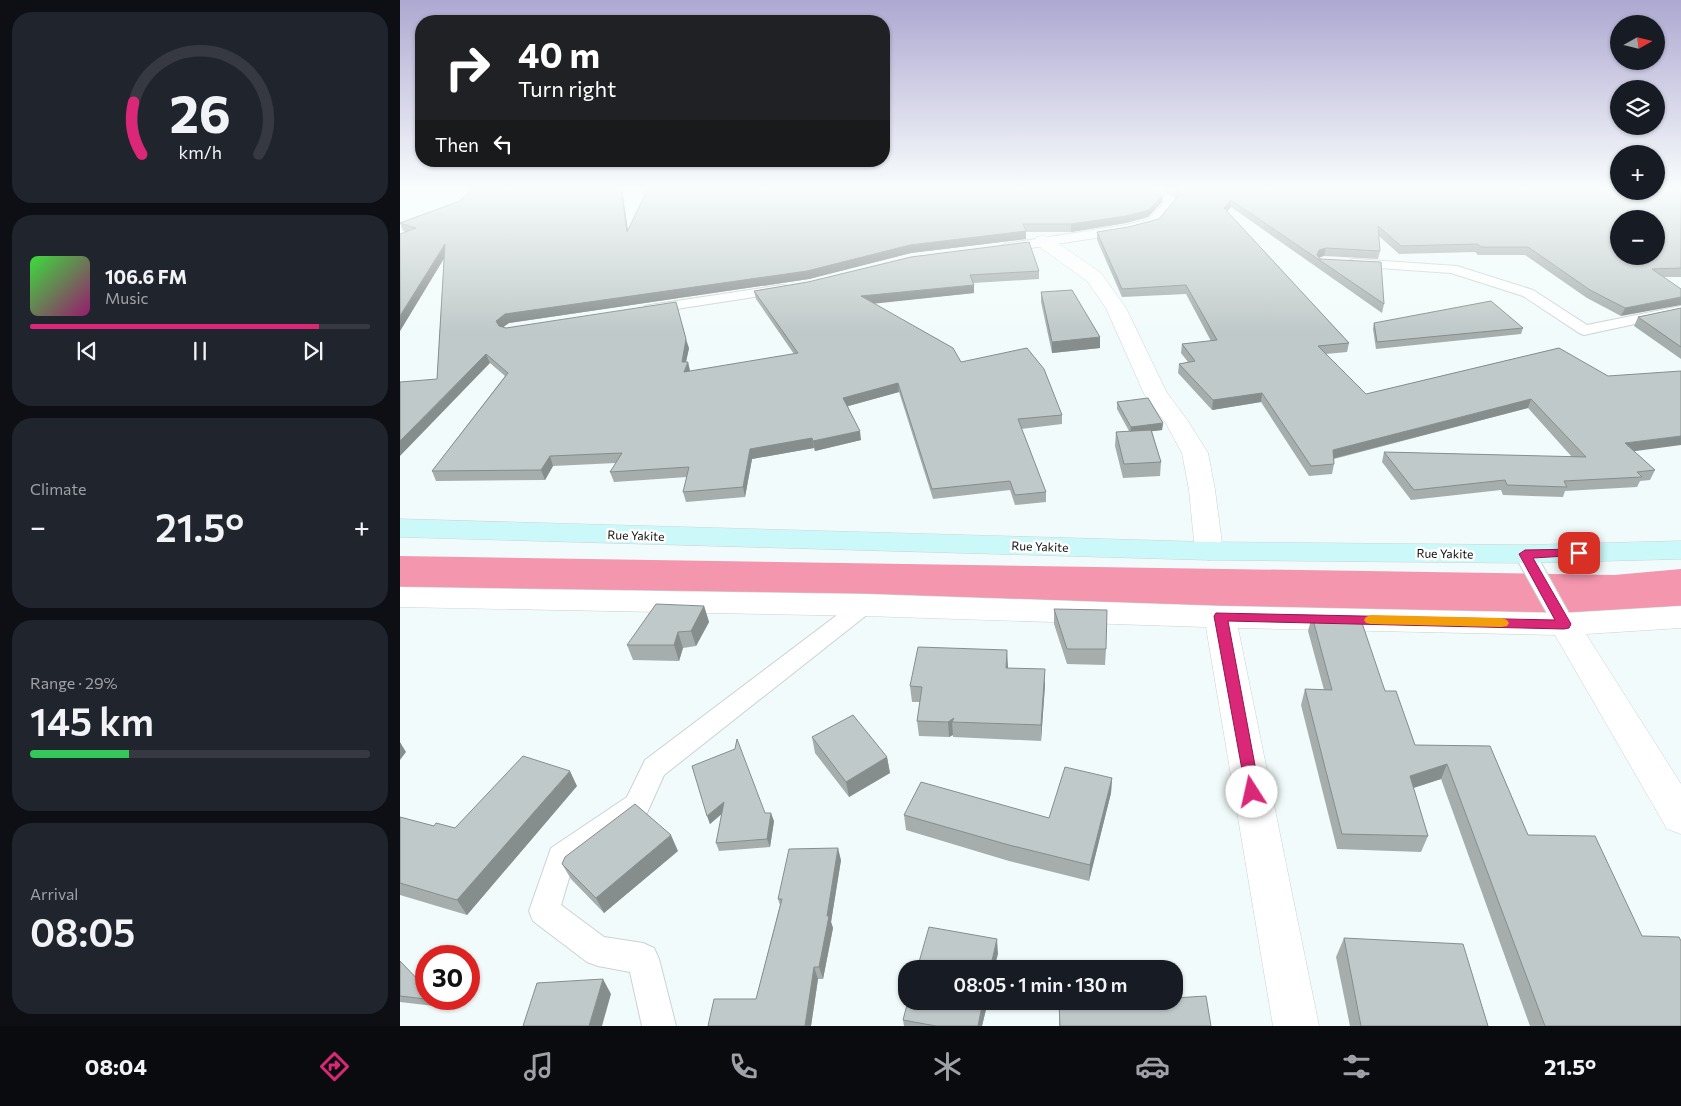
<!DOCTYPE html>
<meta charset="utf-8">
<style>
:root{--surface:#171b24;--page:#20242c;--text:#f1f3f6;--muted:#9ea1a6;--line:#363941;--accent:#db2777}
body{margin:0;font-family:Commissioner,sans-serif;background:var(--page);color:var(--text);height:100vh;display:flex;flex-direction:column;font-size:19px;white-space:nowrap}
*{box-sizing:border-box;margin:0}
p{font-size:16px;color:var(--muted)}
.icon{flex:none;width:28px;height:28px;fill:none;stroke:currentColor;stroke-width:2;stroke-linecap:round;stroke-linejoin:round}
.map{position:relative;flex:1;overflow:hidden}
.sheet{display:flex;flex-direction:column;gap:12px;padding:12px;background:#0d0f14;width:400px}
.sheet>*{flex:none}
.banner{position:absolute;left:15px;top:15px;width:475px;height:152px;border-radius:20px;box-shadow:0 1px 4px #0004;background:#202124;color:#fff;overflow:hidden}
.needle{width:32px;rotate:82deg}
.fabs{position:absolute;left:1210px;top:15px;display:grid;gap:10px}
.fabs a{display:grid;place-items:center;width:55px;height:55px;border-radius:50%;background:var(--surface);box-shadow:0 1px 4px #0004;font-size:25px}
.speed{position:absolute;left:15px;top:945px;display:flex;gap:10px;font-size:25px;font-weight:700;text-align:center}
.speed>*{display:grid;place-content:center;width:65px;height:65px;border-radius:50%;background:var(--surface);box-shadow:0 1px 4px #0004;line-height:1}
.speed .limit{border:8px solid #d22;background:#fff;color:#111}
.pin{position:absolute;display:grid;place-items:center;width:42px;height:42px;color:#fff;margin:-21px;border-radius:10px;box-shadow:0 2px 8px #0006}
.me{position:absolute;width:55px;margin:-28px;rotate:350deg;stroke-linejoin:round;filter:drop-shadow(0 0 4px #0008)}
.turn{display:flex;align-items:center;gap:18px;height:105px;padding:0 20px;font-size:22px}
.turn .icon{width:65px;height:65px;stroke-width:2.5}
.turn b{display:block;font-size:35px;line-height:42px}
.then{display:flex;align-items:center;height:48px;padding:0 20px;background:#0003;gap:10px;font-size:19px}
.big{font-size:38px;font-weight:600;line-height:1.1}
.sheet .widget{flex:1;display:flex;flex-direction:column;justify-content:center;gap:8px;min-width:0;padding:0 18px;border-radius:20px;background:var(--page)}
.sheet .dial{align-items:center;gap:0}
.dial svg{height:130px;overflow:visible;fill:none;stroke:var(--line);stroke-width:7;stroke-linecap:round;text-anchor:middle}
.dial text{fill:var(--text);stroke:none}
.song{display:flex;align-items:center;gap:15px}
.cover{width:60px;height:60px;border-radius:8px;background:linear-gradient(135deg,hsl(120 70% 55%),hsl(320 70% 35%))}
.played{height:5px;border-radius:2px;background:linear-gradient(90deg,var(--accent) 85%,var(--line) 85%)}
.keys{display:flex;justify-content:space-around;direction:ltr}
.heat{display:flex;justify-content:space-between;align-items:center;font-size:28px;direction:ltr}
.charge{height:8px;border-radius:4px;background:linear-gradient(90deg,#34c759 29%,var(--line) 0)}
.trip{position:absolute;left:498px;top:960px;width:285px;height:50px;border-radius:20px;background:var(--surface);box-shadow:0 1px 4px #0004;font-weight:600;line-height:50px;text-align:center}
.tabs{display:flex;height:80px;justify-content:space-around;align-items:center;background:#090b0e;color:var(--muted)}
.tabs .icon{width:35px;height:35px}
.tabs .selected{color:var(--accent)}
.tabs b{font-size:22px;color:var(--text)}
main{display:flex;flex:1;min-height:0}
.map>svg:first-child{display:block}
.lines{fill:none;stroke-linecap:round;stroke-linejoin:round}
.river{fill:#f496ae;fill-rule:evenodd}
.lane-casing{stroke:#cad3d3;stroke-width:2}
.street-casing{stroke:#cad3d3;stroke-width:1}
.secondary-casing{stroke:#cad3d3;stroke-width:1}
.lane{fill:#fff;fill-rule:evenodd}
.street{fill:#fff;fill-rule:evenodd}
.secondary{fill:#cbf8f9;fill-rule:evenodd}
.wall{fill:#a5adad}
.shaded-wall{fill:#868d8d}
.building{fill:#c0c9c9;stroke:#868d8d;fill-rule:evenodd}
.route{fill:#db2777;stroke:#8e194d}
.slow{fill:#f59e0b}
.labels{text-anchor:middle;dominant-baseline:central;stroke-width:5;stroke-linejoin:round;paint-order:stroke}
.street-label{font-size:12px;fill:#0a0d0d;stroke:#fff}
</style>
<main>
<section class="sheet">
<div class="widget dial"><svg viewBox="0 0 100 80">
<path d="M14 69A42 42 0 1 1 86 69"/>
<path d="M14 69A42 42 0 0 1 9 37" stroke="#db2777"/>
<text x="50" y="56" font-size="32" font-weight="700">26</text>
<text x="50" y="72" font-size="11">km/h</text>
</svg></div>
<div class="widget">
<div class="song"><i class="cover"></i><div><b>106.6 FM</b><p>Music</p></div></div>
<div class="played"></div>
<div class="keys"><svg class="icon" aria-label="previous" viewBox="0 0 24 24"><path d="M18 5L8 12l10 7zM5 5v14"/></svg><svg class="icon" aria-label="pause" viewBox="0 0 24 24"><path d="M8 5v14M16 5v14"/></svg><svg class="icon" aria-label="next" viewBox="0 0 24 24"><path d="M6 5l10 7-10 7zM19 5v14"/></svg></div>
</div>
<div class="widget"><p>Climate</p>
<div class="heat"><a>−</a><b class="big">21.5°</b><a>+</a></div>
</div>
<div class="widget"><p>Range · 29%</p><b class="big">145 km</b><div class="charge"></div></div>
<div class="widget"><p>Arrival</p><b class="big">08:05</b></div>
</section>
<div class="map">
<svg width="1281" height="1026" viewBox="0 0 1281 1026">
<rect width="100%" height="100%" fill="#f2fbfb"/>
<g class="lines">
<path class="river" d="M0,556L1214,575L1281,569V615L1214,621L0,600Z"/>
<g class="lane-casing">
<path id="lane" d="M743,188H757L778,201L757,225L727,233L604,252L598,248L604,244L726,225L749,219L765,202Z
M955,259L1057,266L1133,290L1187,325L1281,306V314L1184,335L1179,333L1123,296L1051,273L950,266L948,263L950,260Z
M382,285L387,286L389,289L387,292L250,313L245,312L243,309L245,306L250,305Z
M1125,547L1132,549L1136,554L1175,624L1172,630L1164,632L1156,630L1153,624L1114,554L1118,549Z
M465,597L473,600L476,605L473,610L264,775L247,813L173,865L161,905L204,937L243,943L254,948L259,959L276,1026H242L230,972L198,966L187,962L133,921L129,911L151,848L227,797L245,760L457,600Z"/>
</g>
<g class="street-casing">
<path id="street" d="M643,236L649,237L701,273L726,308L767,393L788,421L808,453L815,490L823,551L819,558L809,560L799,558L795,551L789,490L782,453L765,422L744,394L706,308L687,281L637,245L634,241L637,237Z
M0,587L465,594L820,606L1164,613L1281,606V628L1186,634L1281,784V834L1267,829L1155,635L838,628L919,1026H873L806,627L465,616L0,607Z"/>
</g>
<g class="secondary-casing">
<path id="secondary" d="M0,519L809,542L1125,545L1281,541V559L1125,563L809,560L0,537Z"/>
</g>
<use href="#lane" class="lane"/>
<use href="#street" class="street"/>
<use href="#secondary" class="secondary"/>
</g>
<path class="wall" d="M73,188H222L228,231L763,195L762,202L748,217L726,223L671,232H626V239L511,253L409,279L109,323L103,327L106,328L289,348L286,362H288L290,371L394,354L356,299L354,291L408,282L639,271V279L573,283L574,293L474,303L561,362L662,415V424L621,429L646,492V502L615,505L610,490L533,499L499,392L448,406L461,440L415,451L414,448L352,459L345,497L286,502L283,492L287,477L214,482L210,472L216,463L153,466L145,480L36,481L32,471L105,376L90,363L37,379L44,258L0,331V234L6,232L3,231L0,223L60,201Z
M760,188H1281V277H1264L1221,316L1187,298L1125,255H1078L1075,252L999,254L979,236L980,251L978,259L924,256L919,257L984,304L982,313L831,207L827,211L949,343L947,352L926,354L966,394L1159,348L1234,451L1255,470L1250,480L1240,481L1237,487L1165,491L1163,497L1103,495L1101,490L1011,500L982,462L984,452L1172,457L1128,408L934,459V464L932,474L909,476L861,402L812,410L778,373L779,364L788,362L781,353L782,344L811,341L786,294L722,297L697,240V232L728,227L759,219L776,198Z
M641,292L700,337V348L652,353L641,302Z
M1281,308V359L1234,326L1238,317Z
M974,323L1123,328L1121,334L976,349L973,329Z
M717,402L763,423L762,430L752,431L761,462L760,476L723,478L715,446L716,432L729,431L717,409Z
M304,606L309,622L296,646L283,648L279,661L233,660L227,645Z
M654,609L706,649L705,665L667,664L654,624Z
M912,616L985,691L1015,745L1090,746L1128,835L1281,1026H1130L1041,779L1013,788L1028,836L1021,852L937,849L901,705L905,689L924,690L908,631Z
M608,666V668L645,685L641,741L553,737V735L549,737L519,736L517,721L520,702H512L510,686Z
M412,737L487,757L490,773L449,797L415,753Z
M292,766L365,813L374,821L370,847L319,851L316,843L322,814L310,824Z
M712,778L711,793L689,881L609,861L506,830L504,815L649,818Z
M177,786L67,915L0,895V817L34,826L55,828Z
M278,851L204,913L171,879L162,864Z
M441,860L431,922L433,928L423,979H418L411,1026H308L356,999L380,905L378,899Z
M944,938L1088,1026H950L936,957Z
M0,961L36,999L43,1007L0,1002Z
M588,1001L582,1026H504L503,1020Z
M659,1003L811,1026H659Z"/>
<path class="shaded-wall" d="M221,188H222L229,240L227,232Z
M763,195L762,202L748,217L726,223L671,232V224Z
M831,200V207L823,216L824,208Z
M626,231V239L511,253L409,279L109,323L99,330L96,321L105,314L510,245Z
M45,244L48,252L0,331V316Z
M926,248L924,256L917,258V255L919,250Z
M574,285V293L462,305L461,296Z
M1281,297V305L1221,316L1225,308Z
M700,337V348L652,353V342Z
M286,339L289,348L284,371L282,362Z
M86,354L90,363L0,456V441Z
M288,362L290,371L284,372Z
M498,383L499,392L445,407L443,398Z
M862,393L861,402L812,410L813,400Z
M1131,399L1128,408L931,459L933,450Z
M763,423L762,430L730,434L731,427Z
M460,431L461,440L415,451L413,441Z
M1281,436V445L1221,453L1225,443Z
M412,438L414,448L352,459L345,497L343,487L350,449Z
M150,456L153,466L145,480L141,470Z
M304,606L309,622L296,646L291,631Z
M278,632L283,648L279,661L274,645Z
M607,650L608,666L606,684V668Z
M645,669V685L641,741V725Z
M554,718L552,722L553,735L549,737L548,722Z
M0,742L6,752L0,760Z
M487,757L490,773L449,797L446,782Z
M1047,764L1041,779L1004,791L1010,776Z
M170,771L177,786L67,915L57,900Z
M712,778L711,793L689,881L690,865Z
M324,802L327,809L310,824L307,816Z
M371,813L374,821L370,847L367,839Z
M271,835L278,851L204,913L196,898Z
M438,848L441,860L431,922L433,928L423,979L419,967Z
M597,939L598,954L594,969H590Z
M414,967L418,979L411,1026H405Z
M203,979L211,994L202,1026H189Z
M583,1001H588L582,1026H578Z"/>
<path class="building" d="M73,188H221L227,232L248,188H752L763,195L749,210L726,216L671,224H623L626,231L510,245L407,271L105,314L96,321L99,326L106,328L276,302L286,339L282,362H288L284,372L398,353L354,291L408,282L511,257L629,242L639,271L570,275L574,285L461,296L553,348L561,362L627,348L644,369L662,415L618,419L646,492L615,495L610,481L532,489L498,383L443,398L460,431L413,441L412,438L350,449L343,487L283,492L289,467L210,472L222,453L150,456L141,470L32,471L108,373L86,354L0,441V382L37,379L45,244L0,316V234L16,228L0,223L60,201Z
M772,188H1219V191H1256V188H1281V268L1252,269L1281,289V297L1225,308L1190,290L1128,247H1081L1077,244L1001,246L978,226L980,251L926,248L919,250L917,255L920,259L981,262L984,304L831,200L824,208L949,343L918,346L966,394L1159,348L1208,376L1281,371V436L1225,443L1255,470L1237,472L1242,477L1164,481L1167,487L1107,485L1105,480L1014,490L984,452L1186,457L1131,399L933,450L934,464L911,466L862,393L813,400L779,364L795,361L782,344L817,340L786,285L722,289L697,232L728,227L759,219L781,193ZM1219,219H1256V256H1219Z
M672,290L700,337L652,342L641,292Z
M1091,301L1123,328L977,342L974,323Z
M1281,308V347L1238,317Z
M748,398L763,423L731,427L717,402Z
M751,430L761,462L724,464L716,432Z
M256,604L304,606L291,631L278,632L274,645H227Z
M654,609L707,610L706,649H667Z
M912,616L960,617L985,691H996L1015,745L1090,746L1128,835L1195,836L1242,936L1279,937L1281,941V1026H1145L1047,764L1010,776L1028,836L942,834L905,689L932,690Z
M518,647L607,650L606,668L645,669L641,725L552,722L554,718L548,722L517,721L522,687L510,686Z
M453,715L487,757L446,782L412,737Z
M337,739L365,813H371L367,839L316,843L324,802L307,816L292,766L335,749Z
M123,756L170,771L57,900L0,883V817L34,826L36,823L55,828Z
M665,767L712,778L690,865L609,845L504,815L521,782L649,818Z
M235,804L271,835L196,898L162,864L165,857Z
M438,848L427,916H429L419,967H414L405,1026H308L314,999H356L382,899H378L389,849Z
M529,927L597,939L590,969H517Z
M944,938L1063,944L1088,1026H961Z
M0,961L26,988V999L0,996Z
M203,979L189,1026H123L137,983Z
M806,996L811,1026H660L659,1003L692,1001H774V998Z
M508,1001H583L578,1026H536L503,1020Z"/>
<linearGradient id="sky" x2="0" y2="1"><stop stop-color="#ada8d1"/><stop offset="0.57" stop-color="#f9fdfd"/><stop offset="1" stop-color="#f9fdfd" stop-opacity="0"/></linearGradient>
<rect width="1281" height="331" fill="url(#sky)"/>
<path class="route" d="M1179,549L1185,553L1183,555L1133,558L1171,624L1169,628L1164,629L828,621L860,792L858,797L852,799L847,797L814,616L816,613L1155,620L1119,554L1125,550Z"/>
<path class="slow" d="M971,615L1102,618L1107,620L1109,623L1107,626L1102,627L971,624L966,623L964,620L966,617Z"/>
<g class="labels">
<g class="street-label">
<text transform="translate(236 535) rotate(2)">Rue Yakite</text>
<text transform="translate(640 546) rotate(2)">Rue Yakite</text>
<text transform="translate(1045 553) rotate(1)">Rue Yakite</text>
</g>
</g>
</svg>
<div class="fabs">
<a><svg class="needle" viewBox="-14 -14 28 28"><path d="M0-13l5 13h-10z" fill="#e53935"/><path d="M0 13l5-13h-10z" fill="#9ea1a6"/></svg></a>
<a><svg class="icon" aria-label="layers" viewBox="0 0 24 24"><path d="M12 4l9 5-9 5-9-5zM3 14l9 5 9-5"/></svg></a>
<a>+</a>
<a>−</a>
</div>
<div class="speed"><div class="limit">30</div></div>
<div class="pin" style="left:1179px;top:553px;background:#d93025"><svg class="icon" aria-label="arrive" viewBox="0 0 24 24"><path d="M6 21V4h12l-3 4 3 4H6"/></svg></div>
<svg class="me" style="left:852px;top:792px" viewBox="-20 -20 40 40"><circle r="19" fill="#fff"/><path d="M0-13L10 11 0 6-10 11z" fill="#db2777"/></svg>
<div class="trip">08:05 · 1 min · 130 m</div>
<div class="banner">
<div class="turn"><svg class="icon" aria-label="right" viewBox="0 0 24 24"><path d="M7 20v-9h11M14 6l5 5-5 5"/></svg><div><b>40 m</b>Turn right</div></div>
<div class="then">Then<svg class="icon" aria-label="left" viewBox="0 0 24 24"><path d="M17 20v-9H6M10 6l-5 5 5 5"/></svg></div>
</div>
</div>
</main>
<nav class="tabs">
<b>08:04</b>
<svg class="icon selected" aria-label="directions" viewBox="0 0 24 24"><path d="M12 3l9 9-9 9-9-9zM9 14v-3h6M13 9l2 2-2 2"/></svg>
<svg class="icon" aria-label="music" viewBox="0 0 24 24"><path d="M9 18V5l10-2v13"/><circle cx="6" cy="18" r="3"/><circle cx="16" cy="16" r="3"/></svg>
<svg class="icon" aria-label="phone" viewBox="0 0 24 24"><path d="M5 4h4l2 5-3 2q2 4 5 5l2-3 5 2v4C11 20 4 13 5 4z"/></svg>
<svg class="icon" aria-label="climate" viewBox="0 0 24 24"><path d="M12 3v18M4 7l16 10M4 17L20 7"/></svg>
<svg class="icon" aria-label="car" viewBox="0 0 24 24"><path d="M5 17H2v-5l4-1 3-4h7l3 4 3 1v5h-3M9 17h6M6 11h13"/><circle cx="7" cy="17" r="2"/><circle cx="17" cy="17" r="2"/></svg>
<svg class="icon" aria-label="filters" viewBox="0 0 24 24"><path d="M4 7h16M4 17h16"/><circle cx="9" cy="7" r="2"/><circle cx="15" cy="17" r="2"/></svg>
<b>21.5°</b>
</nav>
